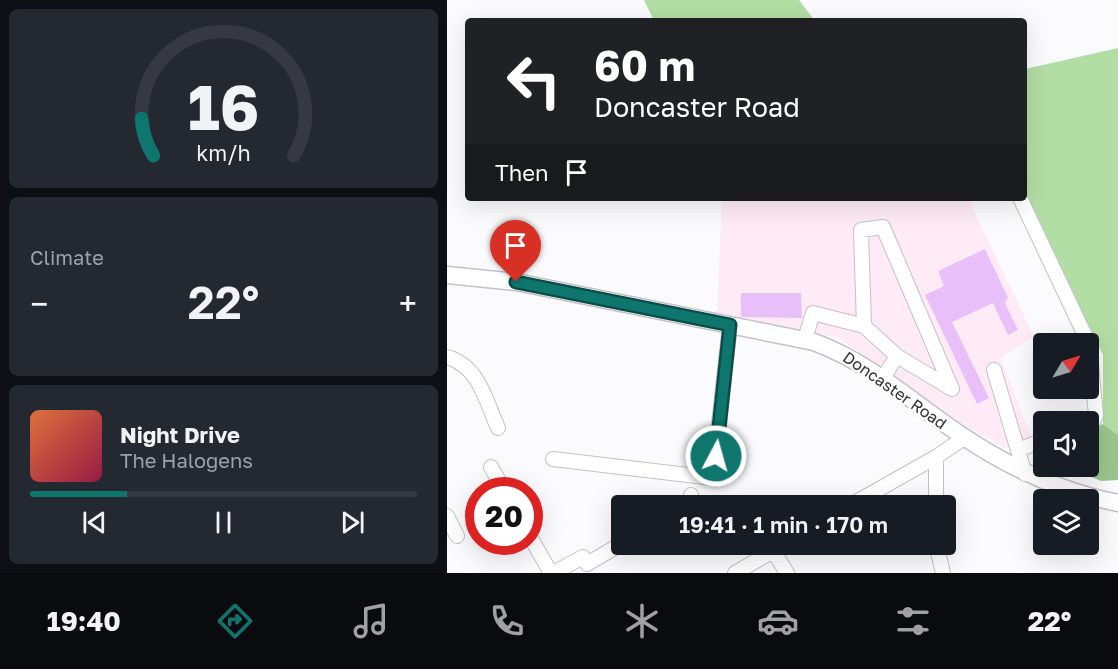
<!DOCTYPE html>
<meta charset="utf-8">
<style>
:root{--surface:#171b24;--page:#242831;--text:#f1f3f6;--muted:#9ea1a6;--line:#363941;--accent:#0f766e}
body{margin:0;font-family:"Golos Text",sans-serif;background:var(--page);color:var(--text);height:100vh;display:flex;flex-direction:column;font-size:22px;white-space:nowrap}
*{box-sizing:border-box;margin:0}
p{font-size:20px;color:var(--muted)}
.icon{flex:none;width:33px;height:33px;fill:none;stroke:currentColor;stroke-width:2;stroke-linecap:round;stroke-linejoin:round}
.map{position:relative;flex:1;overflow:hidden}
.details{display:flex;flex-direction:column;gap:9px;padding:9px;background:#0d0f14;width:447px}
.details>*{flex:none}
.banner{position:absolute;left:18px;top:18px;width:562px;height:183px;border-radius:6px;box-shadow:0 6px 24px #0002;background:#202124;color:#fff;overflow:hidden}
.needle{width:39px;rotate:52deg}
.fabs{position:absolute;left:586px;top:333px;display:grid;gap:12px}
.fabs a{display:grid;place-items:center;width:66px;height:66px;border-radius:6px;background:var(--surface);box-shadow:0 6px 24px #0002;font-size:30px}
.speed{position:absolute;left:18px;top:477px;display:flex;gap:12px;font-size:30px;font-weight:700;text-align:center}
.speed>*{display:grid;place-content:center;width:78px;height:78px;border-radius:50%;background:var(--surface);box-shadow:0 6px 24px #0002;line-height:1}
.speed .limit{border:9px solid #d22;background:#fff;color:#111}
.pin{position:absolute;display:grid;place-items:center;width:51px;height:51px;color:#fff;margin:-62px -26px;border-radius:50% 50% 50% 0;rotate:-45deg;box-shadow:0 0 6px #0007}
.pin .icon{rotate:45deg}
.me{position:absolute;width:66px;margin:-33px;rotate:6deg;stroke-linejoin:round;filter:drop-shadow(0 0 4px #0008)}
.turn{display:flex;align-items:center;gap:21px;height:126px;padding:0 30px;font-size:27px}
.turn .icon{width:78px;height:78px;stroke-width:2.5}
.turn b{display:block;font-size:42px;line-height:51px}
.then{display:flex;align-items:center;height:57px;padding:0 30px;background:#0003;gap:12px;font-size:22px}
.big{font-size:45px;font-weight:600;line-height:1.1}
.details .tile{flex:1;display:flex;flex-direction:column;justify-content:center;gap:9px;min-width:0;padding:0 21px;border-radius:9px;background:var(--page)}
.details .dial{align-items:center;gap:0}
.dial svg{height:156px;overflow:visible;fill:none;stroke:var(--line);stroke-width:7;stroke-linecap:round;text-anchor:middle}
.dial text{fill:var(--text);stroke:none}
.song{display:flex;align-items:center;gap:18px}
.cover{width:72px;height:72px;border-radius:9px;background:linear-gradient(135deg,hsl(20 70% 55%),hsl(340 70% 35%))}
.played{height:6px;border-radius:3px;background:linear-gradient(90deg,var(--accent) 25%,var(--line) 25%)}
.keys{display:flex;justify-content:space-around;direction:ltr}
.heat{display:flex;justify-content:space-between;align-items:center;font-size:33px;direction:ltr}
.trip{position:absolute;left:164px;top:495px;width:345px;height:60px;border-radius:6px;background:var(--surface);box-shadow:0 6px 24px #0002;font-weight:600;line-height:60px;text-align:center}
.tabs{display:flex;height:96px;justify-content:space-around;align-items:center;background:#090b0e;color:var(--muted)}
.tabs .icon{width:42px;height:42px}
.tabs .on{color:var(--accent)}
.tabs b{font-size:27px;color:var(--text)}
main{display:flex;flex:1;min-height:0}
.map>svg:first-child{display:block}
.commercial{fill:#feebf6}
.green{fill:#b2dea5}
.forest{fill:#9ac68e}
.building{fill:#e8bff8}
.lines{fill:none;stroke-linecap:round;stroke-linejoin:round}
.minor-casing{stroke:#c3c1c9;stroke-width:16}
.major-casing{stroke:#c3c1c9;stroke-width:19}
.minor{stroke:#fff;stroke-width:14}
.major{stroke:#fff;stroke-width:16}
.route-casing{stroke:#0a4d48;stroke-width:15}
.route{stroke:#0f766e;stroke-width:10}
.labels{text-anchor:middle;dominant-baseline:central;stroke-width:5;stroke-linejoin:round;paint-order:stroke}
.street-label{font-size:16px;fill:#323235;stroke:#fbfbfe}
</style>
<main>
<section class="details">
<div class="tile dial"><svg viewBox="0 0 100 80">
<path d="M14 69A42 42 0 1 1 86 69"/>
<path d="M14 69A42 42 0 0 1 8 50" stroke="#0f766e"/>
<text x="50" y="56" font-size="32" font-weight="700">16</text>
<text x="50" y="72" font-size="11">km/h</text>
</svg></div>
<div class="tile"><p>Climate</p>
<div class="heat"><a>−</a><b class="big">22°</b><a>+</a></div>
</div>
<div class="tile">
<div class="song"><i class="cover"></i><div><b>Night Drive</b><p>The Halogens</p></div></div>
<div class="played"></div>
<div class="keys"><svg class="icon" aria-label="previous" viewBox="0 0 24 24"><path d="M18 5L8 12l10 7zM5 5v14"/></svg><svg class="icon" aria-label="pause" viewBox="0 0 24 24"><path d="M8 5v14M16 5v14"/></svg><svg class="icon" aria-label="next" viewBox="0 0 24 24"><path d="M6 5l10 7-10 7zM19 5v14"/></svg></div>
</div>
</section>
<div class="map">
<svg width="671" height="573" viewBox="0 0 671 573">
<rect width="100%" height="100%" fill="#fbfbfe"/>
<path class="commercial" d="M275,198H521L587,337L554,358L590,453L556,447L512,422L390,337L270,317Z"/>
<path class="green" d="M197,0H352L368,21H207Z
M671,48V435L656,424V355L578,192V69Z"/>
<path class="forest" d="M656,424L671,435V480L654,481L621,467L642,466V430Z"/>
<path class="building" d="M538,249L561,298L558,303L571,330L561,335L546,303L505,322L542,398L530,404L478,295L497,286L491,271Z
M294,293H354L355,318L294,317Z"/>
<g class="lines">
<g class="minor-casing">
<path id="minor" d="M573,198L642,344
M417,326L450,356
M358,339L366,313L417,326L414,230L436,227L505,389L450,356L436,378
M642,344L649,415L646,422L642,425
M0,357C32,366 39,401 51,428
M547,370L578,474
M571,450L597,440
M106,459L266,478L283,325
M44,467L57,490
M242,506L244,495
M402,506L489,457L517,438
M489,506V457
M0,516L10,536
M82,535L104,573
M489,544L496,573
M327,552L340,573
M140,564L174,544
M106,573L136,557
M288,573L338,544"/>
</g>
<g class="major-casing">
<path id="major" d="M0,275L69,282L367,342C424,363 467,404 517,437C565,469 615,492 671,503"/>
</g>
<use href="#minor" class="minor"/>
<use href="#major" class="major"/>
</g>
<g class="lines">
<g class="route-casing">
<path id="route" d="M69,282L283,325L269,456"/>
</g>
<use href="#route" class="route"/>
</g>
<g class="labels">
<g class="street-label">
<text transform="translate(448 390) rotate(35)">Doncaster Road</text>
</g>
</g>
</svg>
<div class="fabs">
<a><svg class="needle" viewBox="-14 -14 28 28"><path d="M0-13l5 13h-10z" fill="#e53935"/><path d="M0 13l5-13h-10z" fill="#9ea1a6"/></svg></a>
<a><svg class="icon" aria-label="sound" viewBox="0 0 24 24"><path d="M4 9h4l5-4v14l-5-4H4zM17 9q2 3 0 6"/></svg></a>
<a><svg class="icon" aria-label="layers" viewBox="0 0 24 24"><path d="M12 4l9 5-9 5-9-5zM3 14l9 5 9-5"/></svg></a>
</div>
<div class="speed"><div class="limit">20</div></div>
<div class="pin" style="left:69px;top:282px;background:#d93025"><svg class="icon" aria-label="arrive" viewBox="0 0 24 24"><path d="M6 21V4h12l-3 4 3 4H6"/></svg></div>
<svg class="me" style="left:269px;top:456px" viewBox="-20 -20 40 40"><circle r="17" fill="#0f766e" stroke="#fff" stroke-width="3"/><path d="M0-11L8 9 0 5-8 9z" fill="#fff"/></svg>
<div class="trip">19:41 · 1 min · 170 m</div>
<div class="banner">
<div class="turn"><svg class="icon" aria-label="left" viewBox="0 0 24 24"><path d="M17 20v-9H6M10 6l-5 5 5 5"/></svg><div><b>60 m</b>Doncaster Road</div></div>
<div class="then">Then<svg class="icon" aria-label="arrive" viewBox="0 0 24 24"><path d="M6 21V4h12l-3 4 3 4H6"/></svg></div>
</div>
</div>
</main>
<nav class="tabs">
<b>19:40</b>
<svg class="icon on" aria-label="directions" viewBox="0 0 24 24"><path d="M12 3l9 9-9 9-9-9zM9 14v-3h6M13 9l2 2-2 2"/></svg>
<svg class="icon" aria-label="music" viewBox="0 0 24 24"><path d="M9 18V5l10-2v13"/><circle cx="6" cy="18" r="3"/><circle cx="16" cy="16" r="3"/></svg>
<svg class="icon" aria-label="phone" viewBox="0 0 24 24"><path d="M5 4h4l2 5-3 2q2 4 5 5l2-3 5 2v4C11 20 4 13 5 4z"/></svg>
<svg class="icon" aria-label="climate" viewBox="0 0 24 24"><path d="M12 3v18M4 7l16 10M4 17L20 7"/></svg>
<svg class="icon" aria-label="car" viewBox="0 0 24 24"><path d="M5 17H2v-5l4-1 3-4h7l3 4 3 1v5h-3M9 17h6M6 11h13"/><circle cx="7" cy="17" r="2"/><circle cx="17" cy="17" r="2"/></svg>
<svg class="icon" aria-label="filters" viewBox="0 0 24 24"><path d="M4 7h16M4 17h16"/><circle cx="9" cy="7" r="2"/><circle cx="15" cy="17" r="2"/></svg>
<b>22°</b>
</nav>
